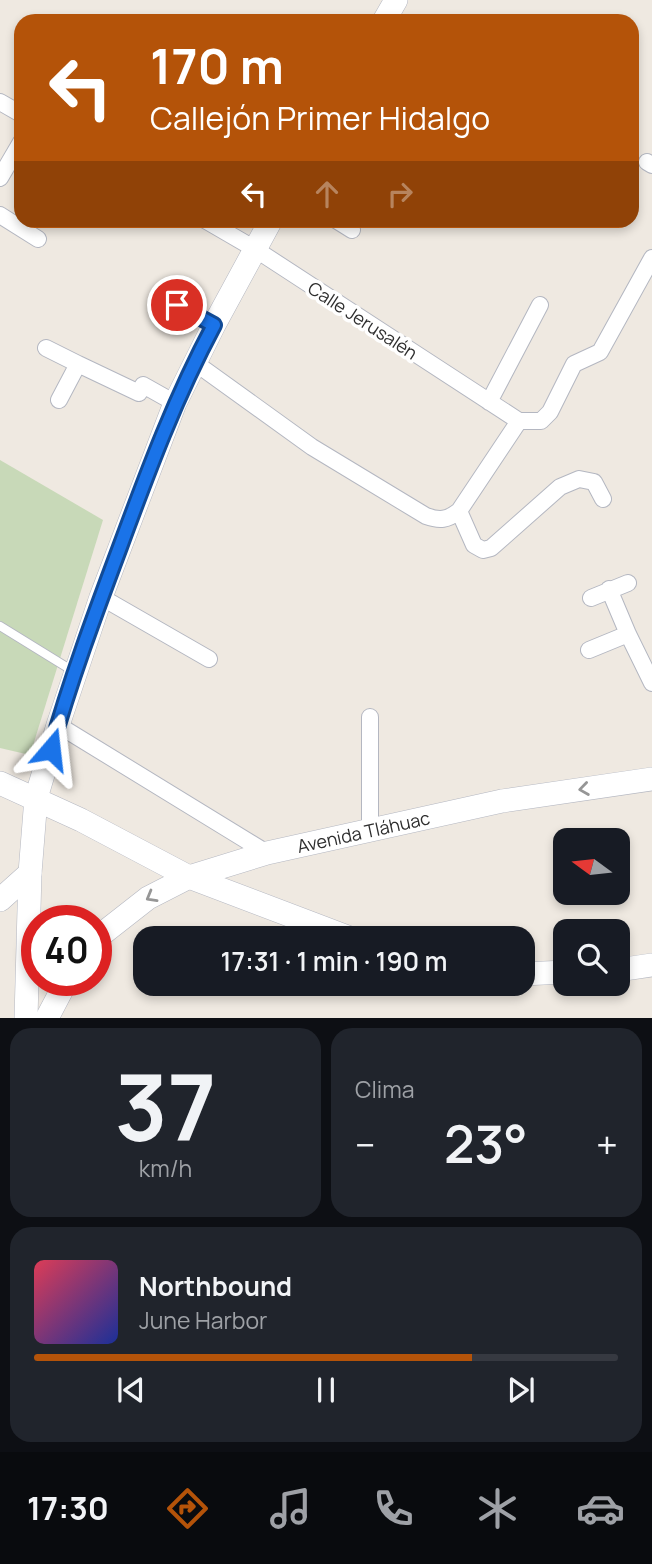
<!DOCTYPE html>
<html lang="es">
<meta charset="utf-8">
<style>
:root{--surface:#171b24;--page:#20242c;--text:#f1f3f6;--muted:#9ea1a6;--line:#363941;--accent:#b45309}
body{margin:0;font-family:Manrope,sans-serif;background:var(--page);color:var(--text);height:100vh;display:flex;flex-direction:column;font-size:26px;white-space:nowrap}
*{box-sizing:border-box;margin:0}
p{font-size:23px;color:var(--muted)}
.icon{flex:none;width:38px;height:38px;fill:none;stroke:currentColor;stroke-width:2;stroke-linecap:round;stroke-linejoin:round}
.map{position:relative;height:1018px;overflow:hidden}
.side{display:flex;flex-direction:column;gap:10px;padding:10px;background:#0d0f14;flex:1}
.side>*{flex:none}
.guide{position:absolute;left:14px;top:14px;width:625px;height:214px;border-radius:21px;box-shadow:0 4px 10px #0003;background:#b45309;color:#fff;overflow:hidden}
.needle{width:46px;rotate:285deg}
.controls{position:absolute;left:553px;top:828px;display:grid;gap:14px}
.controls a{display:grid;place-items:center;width:77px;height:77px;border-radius:14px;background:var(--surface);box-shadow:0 4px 10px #0003;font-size:35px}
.speed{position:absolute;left:21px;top:905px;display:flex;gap:14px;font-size:35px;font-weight:700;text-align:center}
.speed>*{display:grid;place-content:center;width:91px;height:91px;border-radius:50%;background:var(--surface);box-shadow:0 4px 10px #0003;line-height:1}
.speed .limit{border:10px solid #d22;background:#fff;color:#111}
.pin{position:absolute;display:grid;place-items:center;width:60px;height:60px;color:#fff;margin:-30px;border:4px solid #fff;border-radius:50%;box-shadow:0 2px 7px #0007}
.me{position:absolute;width:77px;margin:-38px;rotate:17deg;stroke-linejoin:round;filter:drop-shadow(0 0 5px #0008)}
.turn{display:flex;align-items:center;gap:24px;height:147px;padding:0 21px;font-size:32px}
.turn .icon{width:91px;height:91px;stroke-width:2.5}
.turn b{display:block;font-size:49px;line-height:60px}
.lanes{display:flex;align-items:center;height:66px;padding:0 21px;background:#0003;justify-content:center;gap:35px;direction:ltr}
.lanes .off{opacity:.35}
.big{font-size:52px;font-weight:600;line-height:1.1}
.side .tile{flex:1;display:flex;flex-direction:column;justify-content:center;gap:10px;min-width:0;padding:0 24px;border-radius:21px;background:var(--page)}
.side .dial{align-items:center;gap:0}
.dial b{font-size:91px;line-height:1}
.song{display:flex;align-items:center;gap:21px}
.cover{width:84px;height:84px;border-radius:10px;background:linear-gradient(135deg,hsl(350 70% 55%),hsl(230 70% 35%))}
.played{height:7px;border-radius:4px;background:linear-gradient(90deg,var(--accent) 75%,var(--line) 75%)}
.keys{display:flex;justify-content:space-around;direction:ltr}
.heat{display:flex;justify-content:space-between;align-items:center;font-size:38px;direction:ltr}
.side .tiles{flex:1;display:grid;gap:10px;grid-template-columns:1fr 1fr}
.tile:last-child{grid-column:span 2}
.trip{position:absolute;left:133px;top:926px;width:402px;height:70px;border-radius:21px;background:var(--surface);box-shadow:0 4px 10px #0003;font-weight:600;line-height:70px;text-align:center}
.menu{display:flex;height:112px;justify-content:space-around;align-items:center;background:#090b0e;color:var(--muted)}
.menu .icon{width:49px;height:49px}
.menu .selected{color:var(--accent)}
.menu b{font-size:32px;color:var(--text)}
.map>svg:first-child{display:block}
.cemetery{fill:#c8d9b8}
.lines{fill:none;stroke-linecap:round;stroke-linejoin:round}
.lane-casing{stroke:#b4b7c1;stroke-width:10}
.street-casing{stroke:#b4b7c1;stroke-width:18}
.secondary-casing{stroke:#b4b7c1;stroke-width:24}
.lane{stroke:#fff;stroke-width:8}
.street{stroke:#fff;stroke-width:16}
.secondary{stroke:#fff;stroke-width:23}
.oneway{stroke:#969696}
.route-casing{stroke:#114b97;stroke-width:18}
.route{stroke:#1a73e8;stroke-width:12}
.labels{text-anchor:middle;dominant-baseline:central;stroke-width:7;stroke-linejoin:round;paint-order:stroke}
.street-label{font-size:18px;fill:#2e2e2e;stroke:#fff}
</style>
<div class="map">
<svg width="652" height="1018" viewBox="0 0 652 1018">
<rect width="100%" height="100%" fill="#efe9e1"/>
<path class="cemetery" d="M0,460L103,520L30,755L0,748Z"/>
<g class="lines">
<g class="lane-casing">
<path id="lane" d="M0,626L73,671"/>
</g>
<g class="street-casing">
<path id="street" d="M0,102L21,114
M647,162L652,165
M0,178L21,142
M0,215L38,239
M205,220L255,249L519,421
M336,220L352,230
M159,295L214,325
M46,348L78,364
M194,362L312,447L426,516C440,521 447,520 459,511L519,421H541L550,412L574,364L600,352L652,258
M59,400L78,364L139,393L143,385L175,403
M489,402L540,305
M459,511L474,545L483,550L491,548L560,487L579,479L594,482L603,499
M609,589L628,634L652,683
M101,597L209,659
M591,598L628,583
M589,650L628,634
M58,725L267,853
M370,829V717"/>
</g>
<g class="secondary-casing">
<g id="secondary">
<path d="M384,21L396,0"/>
<path d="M0,783L81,820L189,877L350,938"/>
<path d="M0,900L30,873"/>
<path id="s1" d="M96,941L102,934L148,898L189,877L267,853L502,801L652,779"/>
<path d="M618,970L652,965"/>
<path d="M523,974L565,972"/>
<path d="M26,1018L30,873L36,798L58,725L101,597L175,403L214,325L271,220"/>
<path d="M47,1018L67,980"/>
</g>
</g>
<use href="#lane" class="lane"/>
<use href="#street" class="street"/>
<use href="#secondary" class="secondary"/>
</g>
<defs><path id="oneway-chevron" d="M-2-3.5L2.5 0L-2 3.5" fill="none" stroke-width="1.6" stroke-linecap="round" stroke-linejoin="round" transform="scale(1.75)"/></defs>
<g class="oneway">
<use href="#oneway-chevron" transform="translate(584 789) rotate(172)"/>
<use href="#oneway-chevron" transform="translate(151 897) rotate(150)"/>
</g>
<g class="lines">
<g class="route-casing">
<path id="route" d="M51,749C70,681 95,614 120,547C148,471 176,396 214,325L177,305"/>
</g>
<use href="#route" class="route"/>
</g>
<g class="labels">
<g class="street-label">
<text transform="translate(363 320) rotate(33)">Calle Jerusalén</text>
<text stroke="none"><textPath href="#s1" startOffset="294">Avenida Tláhuac</textPath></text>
</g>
</g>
</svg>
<div class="controls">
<a><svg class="needle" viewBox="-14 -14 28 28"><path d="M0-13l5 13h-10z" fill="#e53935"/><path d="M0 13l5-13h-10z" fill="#9ea1a6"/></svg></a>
<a><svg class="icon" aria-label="search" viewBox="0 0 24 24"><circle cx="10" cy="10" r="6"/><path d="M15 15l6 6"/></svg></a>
</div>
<div class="speed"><div class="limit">40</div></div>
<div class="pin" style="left:177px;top:305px;background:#d93025"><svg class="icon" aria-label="arrive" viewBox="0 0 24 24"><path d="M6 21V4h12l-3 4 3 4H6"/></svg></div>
<svg class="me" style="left:51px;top:749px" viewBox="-20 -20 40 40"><path d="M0-17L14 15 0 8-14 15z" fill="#1a73e8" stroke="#fff" stroke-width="4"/></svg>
<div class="trip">17:31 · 1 min · 190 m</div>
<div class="guide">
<div class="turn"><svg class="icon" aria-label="left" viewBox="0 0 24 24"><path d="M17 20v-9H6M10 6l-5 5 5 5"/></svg><div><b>170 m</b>Callejón Primer Hidalgo</div></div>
<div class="lanes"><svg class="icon" aria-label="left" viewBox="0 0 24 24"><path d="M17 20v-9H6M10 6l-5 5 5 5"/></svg><svg class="icon off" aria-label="ahead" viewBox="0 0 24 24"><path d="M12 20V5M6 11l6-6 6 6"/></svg><svg class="icon off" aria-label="right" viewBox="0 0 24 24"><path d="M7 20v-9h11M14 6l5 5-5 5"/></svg></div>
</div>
</div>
<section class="side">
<div class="tiles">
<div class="tile dial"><b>37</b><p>km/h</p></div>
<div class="tile"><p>Clima</p>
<div class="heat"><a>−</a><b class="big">23°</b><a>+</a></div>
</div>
<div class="tile">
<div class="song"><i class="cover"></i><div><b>Northbound</b><p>June Harbor</p></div></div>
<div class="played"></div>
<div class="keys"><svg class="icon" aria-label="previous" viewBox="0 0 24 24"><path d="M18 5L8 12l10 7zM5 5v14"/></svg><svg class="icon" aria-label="pause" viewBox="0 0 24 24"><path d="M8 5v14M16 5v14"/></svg><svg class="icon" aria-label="next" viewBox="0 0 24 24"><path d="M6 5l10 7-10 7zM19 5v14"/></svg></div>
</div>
</div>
</section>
<nav class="menu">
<b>17:30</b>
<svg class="icon selected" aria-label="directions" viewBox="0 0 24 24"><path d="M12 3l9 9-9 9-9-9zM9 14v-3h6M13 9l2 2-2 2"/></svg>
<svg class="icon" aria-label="music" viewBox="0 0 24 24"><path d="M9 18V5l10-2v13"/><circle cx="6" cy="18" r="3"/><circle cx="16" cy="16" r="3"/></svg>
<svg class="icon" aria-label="phone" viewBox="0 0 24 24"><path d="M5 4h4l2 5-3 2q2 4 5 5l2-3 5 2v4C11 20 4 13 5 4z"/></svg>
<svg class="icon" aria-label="climate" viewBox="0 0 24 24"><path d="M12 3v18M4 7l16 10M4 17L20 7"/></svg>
<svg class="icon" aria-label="car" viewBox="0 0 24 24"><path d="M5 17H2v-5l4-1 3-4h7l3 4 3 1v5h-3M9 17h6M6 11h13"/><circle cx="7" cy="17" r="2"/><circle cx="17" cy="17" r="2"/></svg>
</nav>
